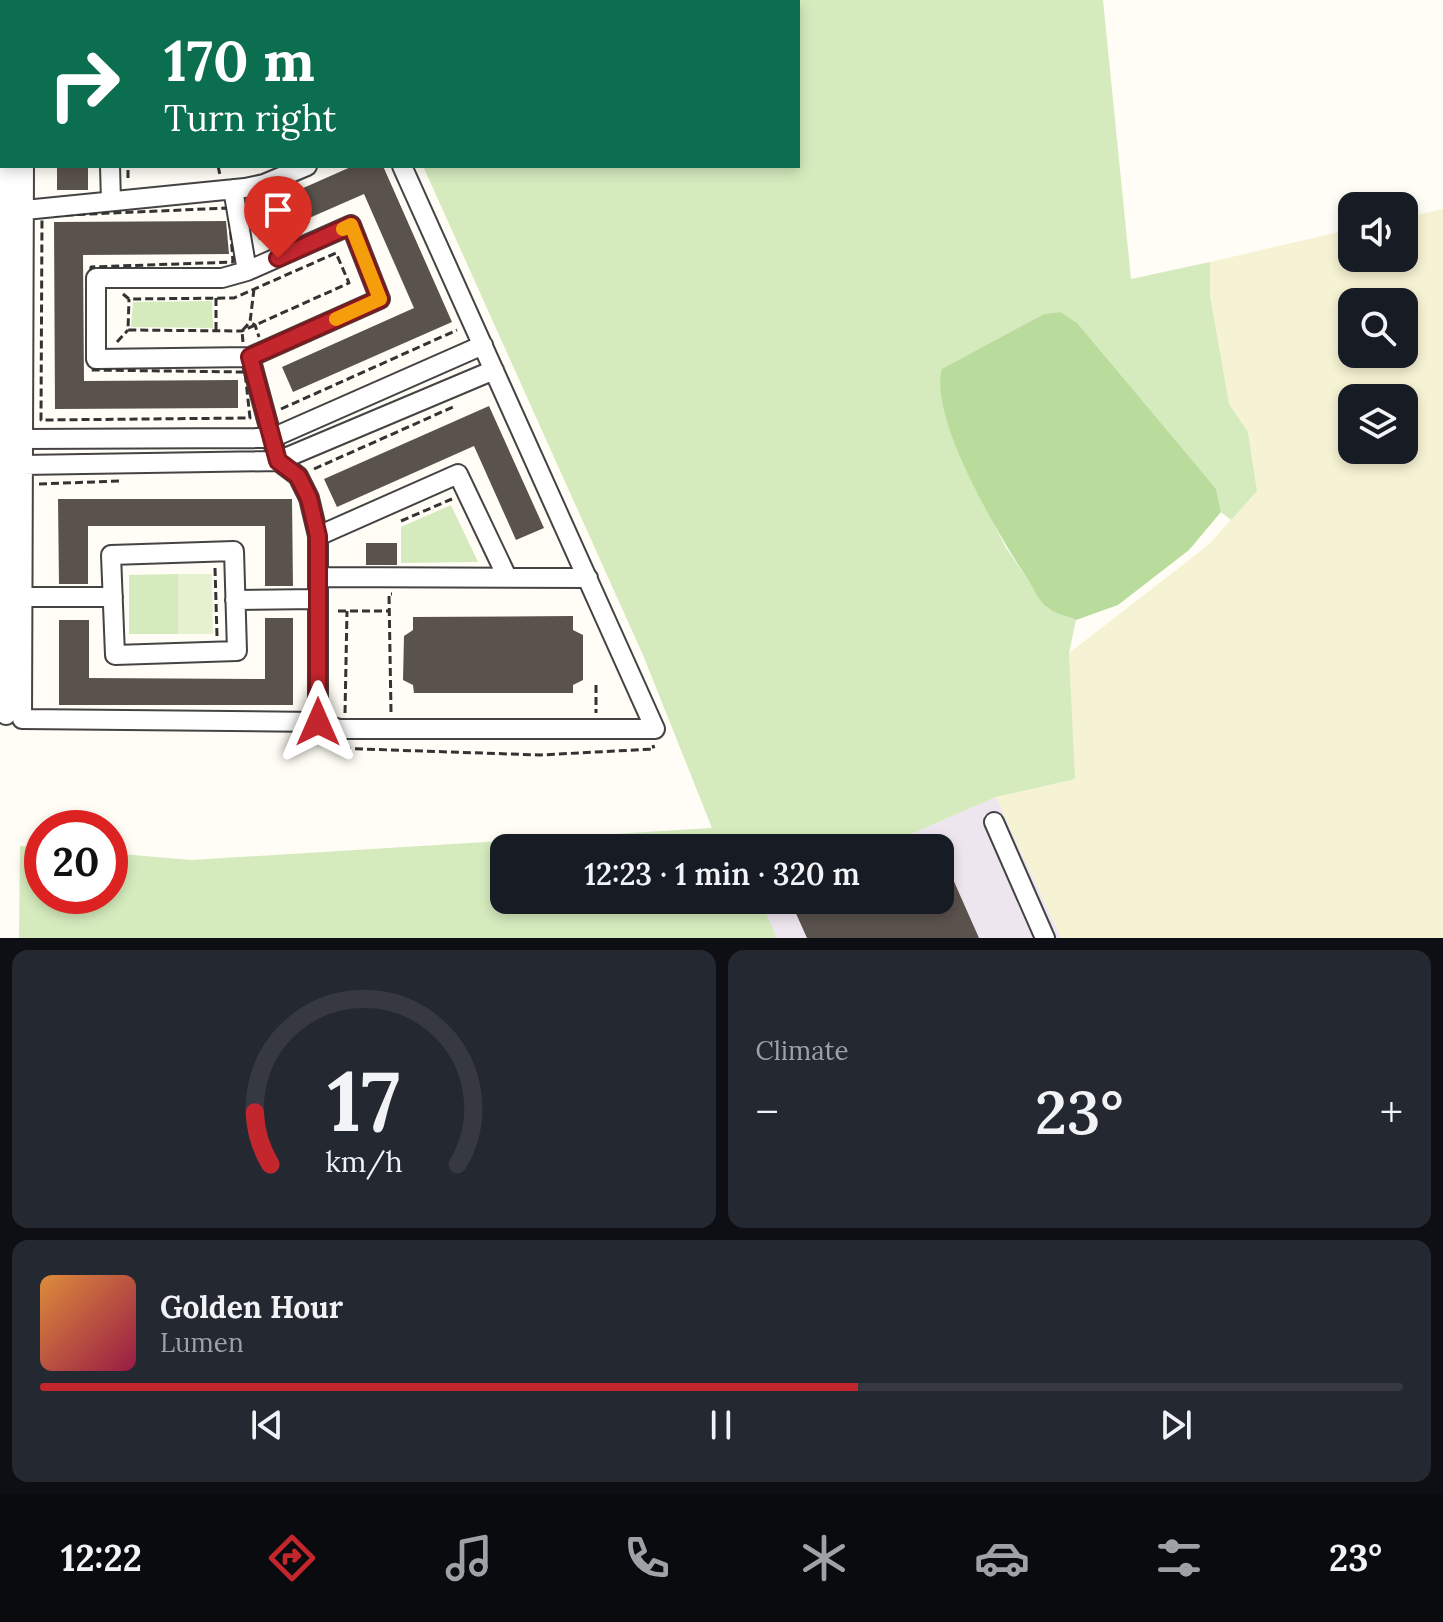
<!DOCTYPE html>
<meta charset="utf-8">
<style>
:root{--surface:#171b24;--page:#242831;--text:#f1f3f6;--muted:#9ea1a6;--line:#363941;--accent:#c4262e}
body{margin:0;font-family:Lora,serif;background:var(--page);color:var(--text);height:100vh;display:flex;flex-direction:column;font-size:30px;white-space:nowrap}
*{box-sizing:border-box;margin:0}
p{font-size:26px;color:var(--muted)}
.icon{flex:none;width:44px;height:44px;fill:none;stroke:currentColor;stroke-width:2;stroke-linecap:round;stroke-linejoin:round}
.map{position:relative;height:938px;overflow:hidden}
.details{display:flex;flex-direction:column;gap:12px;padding:12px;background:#0d0f14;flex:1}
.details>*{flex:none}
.banner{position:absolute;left:0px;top:0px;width:800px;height:168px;box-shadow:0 4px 12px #0003;background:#0b6e4f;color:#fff;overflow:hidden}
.tools{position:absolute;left:1338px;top:192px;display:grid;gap:16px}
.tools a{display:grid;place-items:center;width:80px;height:80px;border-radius:16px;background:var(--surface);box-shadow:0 4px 12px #0003;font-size:40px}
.speed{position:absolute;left:24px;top:810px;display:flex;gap:16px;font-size:40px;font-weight:700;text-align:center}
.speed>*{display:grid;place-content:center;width:104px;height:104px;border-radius:50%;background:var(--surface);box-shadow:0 4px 12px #0003;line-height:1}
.speed .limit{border:12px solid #d22;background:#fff;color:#111}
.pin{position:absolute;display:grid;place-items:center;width:68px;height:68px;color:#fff;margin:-82px -34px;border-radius:50% 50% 50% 0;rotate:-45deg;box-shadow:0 0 8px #0007}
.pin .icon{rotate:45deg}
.me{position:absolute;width:88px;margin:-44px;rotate:0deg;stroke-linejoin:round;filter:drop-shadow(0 0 6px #0008)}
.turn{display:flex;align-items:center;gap:28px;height:168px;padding:0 32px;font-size:36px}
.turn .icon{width:104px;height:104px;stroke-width:2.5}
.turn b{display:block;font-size:56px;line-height:68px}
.big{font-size:60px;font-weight:600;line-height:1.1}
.details .card{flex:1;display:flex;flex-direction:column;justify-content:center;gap:12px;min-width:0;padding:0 28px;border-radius:16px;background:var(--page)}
.details .dial{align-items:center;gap:0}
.dial svg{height:208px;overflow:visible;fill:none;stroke:var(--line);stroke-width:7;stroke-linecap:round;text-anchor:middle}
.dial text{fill:var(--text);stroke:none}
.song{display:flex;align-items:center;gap:24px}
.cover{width:96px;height:96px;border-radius:12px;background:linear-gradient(135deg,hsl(30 70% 55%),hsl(340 70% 35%))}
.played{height:8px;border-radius:4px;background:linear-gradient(90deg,var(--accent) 60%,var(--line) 60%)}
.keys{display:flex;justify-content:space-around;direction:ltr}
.heat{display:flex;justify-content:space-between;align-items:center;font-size:44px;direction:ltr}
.details .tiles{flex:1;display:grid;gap:12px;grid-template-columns:1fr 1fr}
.card:last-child{grid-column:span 2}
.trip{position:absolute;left:490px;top:834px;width:464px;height:80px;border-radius:16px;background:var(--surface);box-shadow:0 4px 12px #0003;font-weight:600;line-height:80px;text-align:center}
.tabs{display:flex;height:128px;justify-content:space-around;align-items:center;background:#090b0e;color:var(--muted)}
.tabs .icon{width:56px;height:56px}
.tabs .current{color:var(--accent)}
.tabs b{font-size:36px;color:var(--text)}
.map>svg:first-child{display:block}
.industrial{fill:#eee6ef}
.farmland{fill:#f6f3d4;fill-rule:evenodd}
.green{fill:#d5ebbd}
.forest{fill:#b9dc9c}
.pitch{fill:#e6f2cf}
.building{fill:#5a524d}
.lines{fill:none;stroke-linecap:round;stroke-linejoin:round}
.minor-casing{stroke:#444;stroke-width:22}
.path{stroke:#333;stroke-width:3;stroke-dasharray:8 4;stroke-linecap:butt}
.minor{stroke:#fff;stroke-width:18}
.route-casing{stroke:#7f191e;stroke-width:20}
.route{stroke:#c4262e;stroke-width:14}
.slow{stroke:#f59e0b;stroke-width:14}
</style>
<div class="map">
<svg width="1443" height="938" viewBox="0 0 1443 938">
<rect width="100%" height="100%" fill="#fffdf5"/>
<path class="industrial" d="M996,797L1061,938H762L760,900H940V848H879Z"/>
<path class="farmland" d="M1443,209V938H1061L996,797L1074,779L1069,653L1207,546L1257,491L1248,432L1229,404L1218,358L1210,296V262L1352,229V258H1404V218ZM1352,302H1404V354H1352ZM1352,398H1404V450H1352Z"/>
<path class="green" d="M349,0H1103L1131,279L1210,262V296L1229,404L1248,432L1257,491L1231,520L1221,512L1216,489L1060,312L1044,314L942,370L966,469L1005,546L1047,608L1076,620L1069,653L1075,779L996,797L879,848H504V900H760L777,938H19L20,846L42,848V896H110V853L191,860L712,828L643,655L423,166H798V2Z
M212,301L213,328L131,327L133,302Z
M451,505L478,562L401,563V527Z
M178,574V634H129V575Z"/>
<path class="forest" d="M1060,312L1077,323L1216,489L1221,512L1189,550L1118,605L1076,620C1068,616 1055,614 1048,608C1039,602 1033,587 1027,578C999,536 928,417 942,369L1044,314Z"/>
<path class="pitch" d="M178,574H212L213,634H178Z"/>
<path class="building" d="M57,166H88V190H57Z
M353,166H383L452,322L293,392L282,367L414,308L364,194L259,240L251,221L249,212Z
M226,221L229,254L83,255L84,381L238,380V408L55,409L54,222Z
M489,406L544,528L516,540L474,446L337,507L324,479Z
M58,499H292L293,586H265V526H88V584H59Z
M366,543H397V565H366Z
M573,616V630L583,635V680L573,685V693H414L413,685L403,680L404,636L413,630V617Z
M265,618H293V705H59V620H89V678L265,679Z
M940,850L979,938H807L794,909L814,900H940Z"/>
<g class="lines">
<g class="minor-casing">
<path id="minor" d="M3,0V2
M329,0L330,2
M26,2V0
M96,2L101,0
M237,2L241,0
M0,91H2
M24,166L22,719L318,722L339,729H655L402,166
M110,166L111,201
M233,189L247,271
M25,210L245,188L264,184L307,166
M351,225L380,299L250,357L96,359V278H222L247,271Z
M250,357L278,461L298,476L309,498L318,536V722
M23,439L272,438L483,345
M22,465L278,461L494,370
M318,536L458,474L507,577
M234,551L237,651L115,655L111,555Z
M318,577L588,578
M22,597H113
M235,600L318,599
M6,715L7,166
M994,822L1045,938"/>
</g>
<path class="path" d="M179,0V2
M45,2L50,0
M124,2L125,0
M182,2L188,0
M274,2L278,0
M218,166L220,175
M128,178V166
M229,208L233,262L91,267V370L245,372L250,418L41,420L42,216Z
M254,289L250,322L255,325L259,337
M123,294L129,299L234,298L336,253L349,283L242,331L128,330L129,299
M216,298V330
M117,342L128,330
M243,342L242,331L250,322
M281,409L457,330
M314,469L453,407
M39,484L120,481
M401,521L452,499
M215,568L217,636
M338,611H389
M596,685V713
M391,712L389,594H392
M345,713L347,611
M331,748L540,755L654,749L653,745"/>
<use href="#minor" class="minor"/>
</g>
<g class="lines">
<g class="route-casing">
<path id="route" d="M278,258L351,225L380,299L250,357L278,461L298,476L309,498L318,536V722"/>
</g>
<use href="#route" class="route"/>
<path class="slow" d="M336,319L380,299L351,225L343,229"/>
</g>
</svg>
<div class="tools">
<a><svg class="icon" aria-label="sound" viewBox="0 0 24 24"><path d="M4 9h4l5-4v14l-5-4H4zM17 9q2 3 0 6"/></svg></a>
<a><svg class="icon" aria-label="search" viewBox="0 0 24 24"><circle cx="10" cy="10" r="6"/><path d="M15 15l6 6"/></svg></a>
<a><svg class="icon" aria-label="layers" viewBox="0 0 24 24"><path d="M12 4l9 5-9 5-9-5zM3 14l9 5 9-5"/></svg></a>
</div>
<div class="speed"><div class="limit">20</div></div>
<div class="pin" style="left:278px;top:258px;background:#d93025"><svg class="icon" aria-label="arrive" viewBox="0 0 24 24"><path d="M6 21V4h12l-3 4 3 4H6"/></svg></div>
<svg class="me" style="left:318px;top:722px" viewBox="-20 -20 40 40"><path d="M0-17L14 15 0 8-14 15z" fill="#c4262e" stroke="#fff" stroke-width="4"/></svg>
<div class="trip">12:23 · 1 min · 320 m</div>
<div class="banner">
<div class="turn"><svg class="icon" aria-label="right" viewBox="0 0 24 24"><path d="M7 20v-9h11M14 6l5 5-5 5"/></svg><div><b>170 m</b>Turn right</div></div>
</div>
</div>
<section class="details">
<div class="tiles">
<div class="card dial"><svg viewBox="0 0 100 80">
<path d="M14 69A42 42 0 1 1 86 69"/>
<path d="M14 69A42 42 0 0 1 8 49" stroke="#c4262e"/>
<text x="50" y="56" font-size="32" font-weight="700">17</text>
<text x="50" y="72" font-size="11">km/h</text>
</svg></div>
<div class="card"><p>Climate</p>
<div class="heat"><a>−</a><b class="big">23°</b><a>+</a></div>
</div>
<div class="card">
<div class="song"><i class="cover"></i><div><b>Golden Hour</b><p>Lumen</p></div></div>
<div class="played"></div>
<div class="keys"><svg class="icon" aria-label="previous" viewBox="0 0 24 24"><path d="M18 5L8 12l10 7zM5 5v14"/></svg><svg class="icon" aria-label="pause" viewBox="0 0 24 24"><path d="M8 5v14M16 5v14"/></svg><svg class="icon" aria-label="next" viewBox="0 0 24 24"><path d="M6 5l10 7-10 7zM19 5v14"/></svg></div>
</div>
</div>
</section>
<nav class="tabs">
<b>12:22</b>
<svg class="icon current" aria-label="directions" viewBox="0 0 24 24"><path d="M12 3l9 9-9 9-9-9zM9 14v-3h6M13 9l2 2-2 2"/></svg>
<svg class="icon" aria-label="music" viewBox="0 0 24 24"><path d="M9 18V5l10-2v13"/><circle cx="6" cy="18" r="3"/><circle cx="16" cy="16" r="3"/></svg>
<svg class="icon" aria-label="phone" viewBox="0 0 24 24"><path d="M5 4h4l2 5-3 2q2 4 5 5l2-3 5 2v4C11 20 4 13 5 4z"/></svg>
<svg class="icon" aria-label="climate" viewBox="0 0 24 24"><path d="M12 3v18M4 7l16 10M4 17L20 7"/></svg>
<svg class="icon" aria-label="car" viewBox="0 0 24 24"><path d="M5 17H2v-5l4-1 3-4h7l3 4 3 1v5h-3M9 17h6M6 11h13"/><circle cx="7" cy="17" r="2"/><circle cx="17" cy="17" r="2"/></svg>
<svg class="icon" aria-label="filters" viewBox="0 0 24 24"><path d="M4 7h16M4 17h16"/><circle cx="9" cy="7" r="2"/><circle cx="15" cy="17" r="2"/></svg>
<b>23°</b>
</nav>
